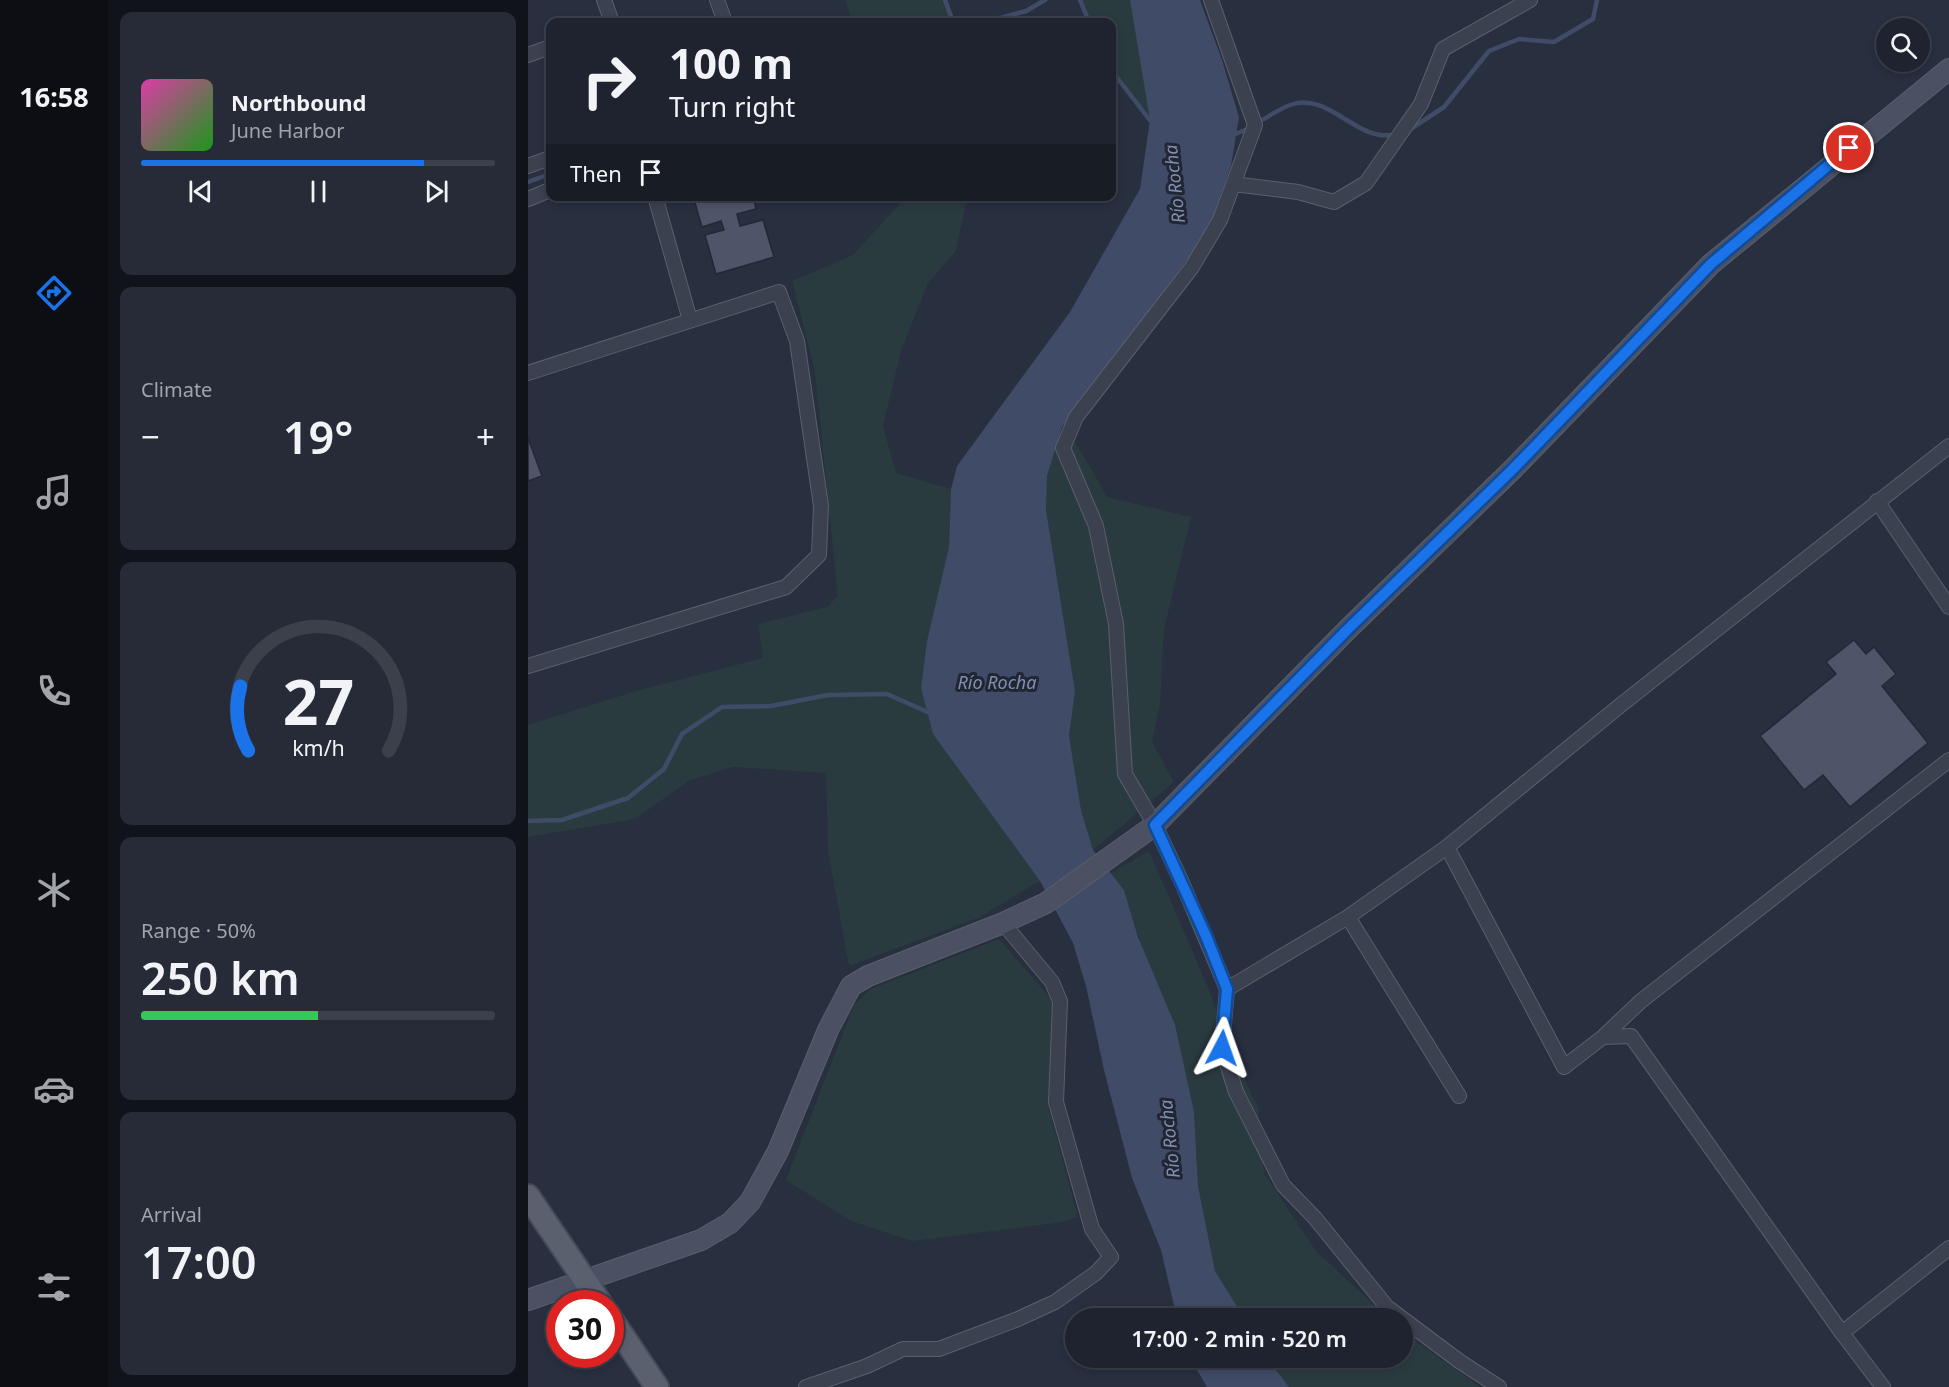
<!DOCTYPE html>
<meta charset="utf-8">
<style>
:root{--surface:#1e232f;--page:#262b37;--text:#f1f3f6;--muted:#a1a4aa;--line:#3c404b;--accent:#1a73e8}
body{margin:0;font-family:"Noto Sans",sans-serif;background:var(--page);color:var(--text);height:100vh;display:flex;flex-direction:column;font-size:22px;white-space:nowrap}
*{box-sizing:border-box;margin:0}
p{font-size:20px;color:var(--muted)}
.icon{flex:none;width:33px;height:33px;fill:none;stroke:currentColor;stroke-width:2;stroke-linecap:round;stroke-linejoin:round}
.map{position:relative;flex:1;overflow:hidden}
.details{display:flex;flex-direction:column;gap:12px;padding:12px;background:#10131a;width:420px}
.details>*{flex:none}
.banner{position:absolute;left:18px;top:18px;width:570px;height:183px;border-radius:12px;box-shadow:0 3px 9px #0003,0 0 0 2px var(--line);background:#1e232f;color:var(--text);overflow:hidden}
.buttons{position:absolute;left:1348px;top:18px;display:grid;gap:12px}
.buttons a{display:grid;place-items:center;width:54px;height:54px;border-radius:50%;background:var(--surface);box-shadow:0 3px 9px #0003,0 0 0 2px var(--line);font-size:30px}
.speed{position:absolute;left:18px;top:1290px;display:flex;gap:12px;font-size:30px;font-weight:700;text-align:center}
.speed>*{display:grid;place-content:center;width:78px;height:78px;border-radius:50%;background:var(--surface);box-shadow:0 3px 9px #0003,0 0 0 2px var(--line);line-height:1}
.speed .limit{border:9px solid #d22;background:#fff;color:#111}
.pin{position:absolute;display:grid;place-items:center;width:51px;height:51px;color:#fff;margin:-26px;border:3px solid #fff;border-radius:50%;box-shadow:0 2px 6px #0007}
.me{position:absolute;width:66px;margin:-33px;rotate:4deg;stroke-linejoin:round;filter:drop-shadow(0 0 4px #0008)}
.turn{display:flex;align-items:center;gap:21px;height:126px;padding:0 24px;font-size:27px}
.turn .icon{width:78px;height:78px;stroke-width:2.5}
.turn b{display:block;font-size:42px;line-height:51px}
.then{display:flex;align-items:center;height:57px;padding:0 24px;background:#0003;gap:12px;font-size:22px}
.big{font-size:45px;font-weight:600;line-height:1.1}
.details .card{flex:1;display:flex;flex-direction:column;justify-content:center;gap:9px;min-width:0;padding:0 21px;border-radius:12px;background:var(--page)}
.details .dial{align-items:center;gap:0}
.dial svg{height:156px;overflow:visible;fill:none;stroke:var(--line);stroke-width:7;stroke-linecap:round;text-anchor:middle}
.dial text{fill:var(--text);stroke:none}
.song{display:flex;align-items:center;gap:18px}
.cover{width:72px;height:72px;border-radius:9px;background:linear-gradient(135deg,hsl(320 70% 55%),hsl(120 70% 35%))}
.played{height:6px;border-radius:3px;background:linear-gradient(90deg,var(--accent) 80%,var(--line) 80%)}
.keys{display:flex;justify-content:space-around;direction:ltr}
.heat{display:flex;justify-content:space-between;align-items:center;font-size:33px;direction:ltr}
.charge{height:9px;border-radius:4px;background:linear-gradient(90deg,#34c759 50%,var(--line) 0)}
.trip{position:absolute;left:537px;top:1308px;width:348px;height:60px;border-radius:30px;background:var(--surface);box-shadow:0 3px 9px #0003,0 0 0 2px var(--line);font-weight:600;line-height:60px;text-align:center}
main{display:flex;flex:1;min-height:0}
.tabs{display:flex;flex-direction:column;width:108px;justify-content:space-around;align-items:center;background:#0c0e13;color:var(--muted)}
.tabs .icon{width:42px;height:42px}
.tabs .selected{color:var(--accent)}
.tabs b{font-size:27px;color:var(--text)}
.map>svg:first-child{display:block}
.green{fill:#2a3b40}
.water{fill:#404b67}
.lines{fill:none;stroke-linecap:round;stroke-linejoin:round}
.stream{stroke:#404b67;stroke-width:4.5}
.building{fill:#4f5568;stroke:#232837;stroke-width:1.5}
.street-casing{stroke:#5a5f6d;stroke-width:16}
.secondary-casing{stroke:#5a5f6d;stroke-width:22}
.primary-casing{stroke:#464a59;stroke-width:26}
.street{stroke:#3c414f;stroke-width:14}
.secondary{stroke:#4b5062;stroke-width:20}
.primary{stroke:#5b606f;stroke-width:22}
.route-casing{stroke:#114b97;stroke-width:15}
.route{stroke:#1a73e8;stroke-width:10}
.labels{text-anchor:middle;dominant-baseline:central;stroke-width:6;stroke-linejoin:round;paint-order:stroke}
.water-label{font-size:18px;font-style:italic;fill:#848fae;stroke:#212635}
</style>
<main>
<nav class="tabs">
<b>16:58</b>
<svg class="icon selected" aria-label="directions" viewBox="0 0 24 24"><path d="M12 3l9 9-9 9-9-9zM9 14v-3h6M13 9l2 2-2 2"/></svg>
<svg class="icon" aria-label="music" viewBox="0 0 24 24"><path d="M9 18V5l10-2v13"/><circle cx="6" cy="18" r="3"/><circle cx="16" cy="16" r="3"/></svg>
<svg class="icon" aria-label="phone" viewBox="0 0 24 24"><path d="M5 4h4l2 5-3 2q2 4 5 5l2-3 5 2v4C11 20 4 13 5 4z"/></svg>
<svg class="icon" aria-label="climate" viewBox="0 0 24 24"><path d="M12 3v18M4 7l16 10M4 17L20 7"/></svg>
<svg class="icon" aria-label="car" viewBox="0 0 24 24"><path d="M5 17H2v-5l4-1 3-4h7l3 4 3 1v5h-3M9 17h6M6 11h13"/><circle cx="7" cy="17" r="2"/><circle cx="17" cy="17" r="2"/></svg>
<svg class="icon" aria-label="filters" viewBox="0 0 24 24"><path d="M4 7h16M4 17h16"/><circle cx="9" cy="7" r="2"/><circle cx="15" cy="17" r="2"/></svg>
</nav>
<section class="details">
<div class="card">
<div class="song"><i class="cover"></i><div><b>Northbound</b><p>June Harbor</p></div></div>
<div class="played"></div>
<div class="keys"><svg class="icon" aria-label="previous" viewBox="0 0 24 24"><path d="M18 5L8 12l10 7zM5 5v14"/></svg><svg class="icon" aria-label="pause" viewBox="0 0 24 24"><path d="M8 5v14M16 5v14"/></svg><svg class="icon" aria-label="next" viewBox="0 0 24 24"><path d="M6 5l10 7-10 7zM19 5v14"/></svg></div>
</div>
<div class="card"><p>Climate</p>
<div class="heat"><a>−</a><b class="big">19°</b><a>+</a></div>
</div>
<div class="card dial"><svg viewBox="0 0 100 80">
<path d="M14 69A42 42 0 1 1 86 69"/>
<path d="M14 69A42 42 0 0 1 10 36" stroke="#1a73e8"/>
<text x="50" y="56" font-size="32" font-weight="700">27</text>
<text x="50" y="72" font-size="11">km/h</text>
</svg></div>
<div class="card"><p>Range · 50%</p><b class="big">250 km</b><div class="charge"></div></div>
<div class="card"><p>Arrival</p><b class="big">17:00</b></div>
</section>
<div class="map">
<svg width="1421" height="1387" viewBox="0 0 1421 1387">
<rect width="100%" height="100%" fill="#282f3f"/>
<path class="green" d="M317,0H417L425,22H325Z
M552,0H602L622,120L584,71V22H561Z
M378,197H439L428,251L400,283L373,351L355,426L368,473L423,489L421,547L399,641L393,688L405,734L512,881L450,918L321,966L300,851L298,773L205,767L162,780L107,819L0,837V725L108,691L235,658L230,624L299,607L310,596L287,372L264,281L325,255Z
M534,427L551,448L579,497L663,517L636,629L632,704L624,742L646,782L565,850L553,810L541,736L547,691L518,510L519,476Z
M621,851L679,985L709,1065L730,1107L736,1173L788,1251L860,1318H716L687,1271L670,1186L666,1112L596,890L583,873Z
M471,939L524,1000L520,1106L550,1217L535,1222L384,1241L323,1221L258,1180L326,1005L343,989Z
M875,1332L952,1387H761L739,1358H874Z"/>
<path class="water" d="M602,0H672L694,60L711,117L703,166L680,232L534,427L519,476L518,510L547,691L541,736L553,810L565,850L596,890L610,937L647,1025L666,1112L670,1186L687,1271L716,1318H649L633,1250L604,1178L576,1070L558,986L545,943L512,881L405,734L393,688L399,641L421,547L423,489L429,466L542,312L612,189L622,120Z
M662,1358H739L761,1387H679Z"/>
<g class="lines">
<path class="stream" d="M417,0L425,22
M552,0L561,22
M458,22L498,11L517,0
M584,71L624,123
M729,123C740,117 751,109 762,105C799,91 828,140 862,135
M881,130L916,107L961,51L991,39L1026,42L1065,19L1069,0
M705,135L722,128
M0,182L22,174
M0,821L34,820L100,798L136,769L154,734L194,707L243,706L300,695L359,694L402,713"/>
</g>
<path class="building" d="M165,196H225L228,209L209,214L212,226L235,220L246,257L188,274L177,235L196,230L193,221L174,227Z
M0,438L14,476L0,481Z
M1326,640L1338,654L1346,647L1368,674L1354,686L1400,743L1322,807L1295,775L1276,790L1232,736L1308,674L1298,662Z"/>
<g class="lines">
<g class="street-casing">
<path id="street" d="M76,0L84,22
M189,0L197,22
M683,0L727,125L692,220L664,267L548,417L535,448L568,526L588,624L597,774L627,825L655,885L699,989L694,1048L708,1092L755,1185L787,1218L859,1307L931,1361L971,1387
M0,55L22,47
M0,166L22,158
M705,184L770,192L806,202L838,183L893,104L915,49L1002,0
M127,196L162,320
M0,199L22,190
M0,373L251,292L269,341L293,506L291,555L258,587L0,666
M1349,501L1421,607
M919,847L1036,1067L1075,1037L1113,1001L1421,760
M820,917L931,1096
M699,989L820,917L919,847L1094,704L1421,446
M1075,1037L1103,1036L1314,1333L1355,1387
M1314,1333L1421,1248
M278,1387L339,1366L375,1349H411L490,1319L527,1302L568,1273L583,1257L564,1229L528,1102L532,1001L524,982L475,923"/>
</g>
<g class="secondary-casing">
<path id="secondary" d="M0,1300L173,1240L202,1223L222,1202L250,1151L300,1030L323,986L340,976L475,923L518,903L627,825L820,629L985,469L1183,264L1421,69"/>
</g>
<g class="primary-casing">
<path id="primary" d="M0,1196L73,1304
M82,1317L129,1387"/>
</g>
<use href="#street" class="street"/>
<use href="#secondary" class="secondary"/>
<use href="#primary" class="primary"/>
</g>
<g class="lines">
<g class="route-casing">
<path id="route" d="M694,1048L699,989L678,936L627,825L820,629L985,469L1183,264L1321,148"/>
</g>
<use href="#route" class="route"/>
</g>
<g class="labels">
<g class="water-label">
<text transform="translate(646 184) rotate(-96)">Río Rocha</text>
<text x="469" y="682">Río Rocha</text>
<text transform="translate(641 1139) rotate(-96)">Río Rocha</text>
</g>
</g>
</svg>
<div class="buttons">
<a><svg class="icon" aria-label="search" viewBox="0 0 24 24"><circle cx="10" cy="10" r="6"/><path d="M15 15l6 6"/></svg></a>
</div>
<div class="speed"><div class="limit">30</div></div>
<div class="pin" style="left:1321px;top:148px;background:#d93025"><svg class="icon" aria-label="arrive" viewBox="0 0 24 24"><path d="M6 21V4h12l-3 4 3 4H6"/></svg></div>
<svg class="me" style="left:694px;top:1048px" viewBox="-20 -20 40 40"><path d="M0-17L14 15 0 8-14 15z" fill="#1a73e8" stroke="#fff" stroke-width="4"/></svg>
<div class="trip">17:00 · 2 min · 520 m</div>
<div class="banner">
<div class="turn"><svg class="icon" aria-label="right" viewBox="0 0 24 24"><path d="M7 20v-9h11M14 6l5 5-5 5"/></svg><div><b>100 m</b>Turn right</div></div>
<div class="then">Then<svg class="icon" aria-label="arrive" viewBox="0 0 24 24"><path d="M6 21V4h12l-3 4 3 4H6"/></svg></div>
</div>
</div>
</main>
